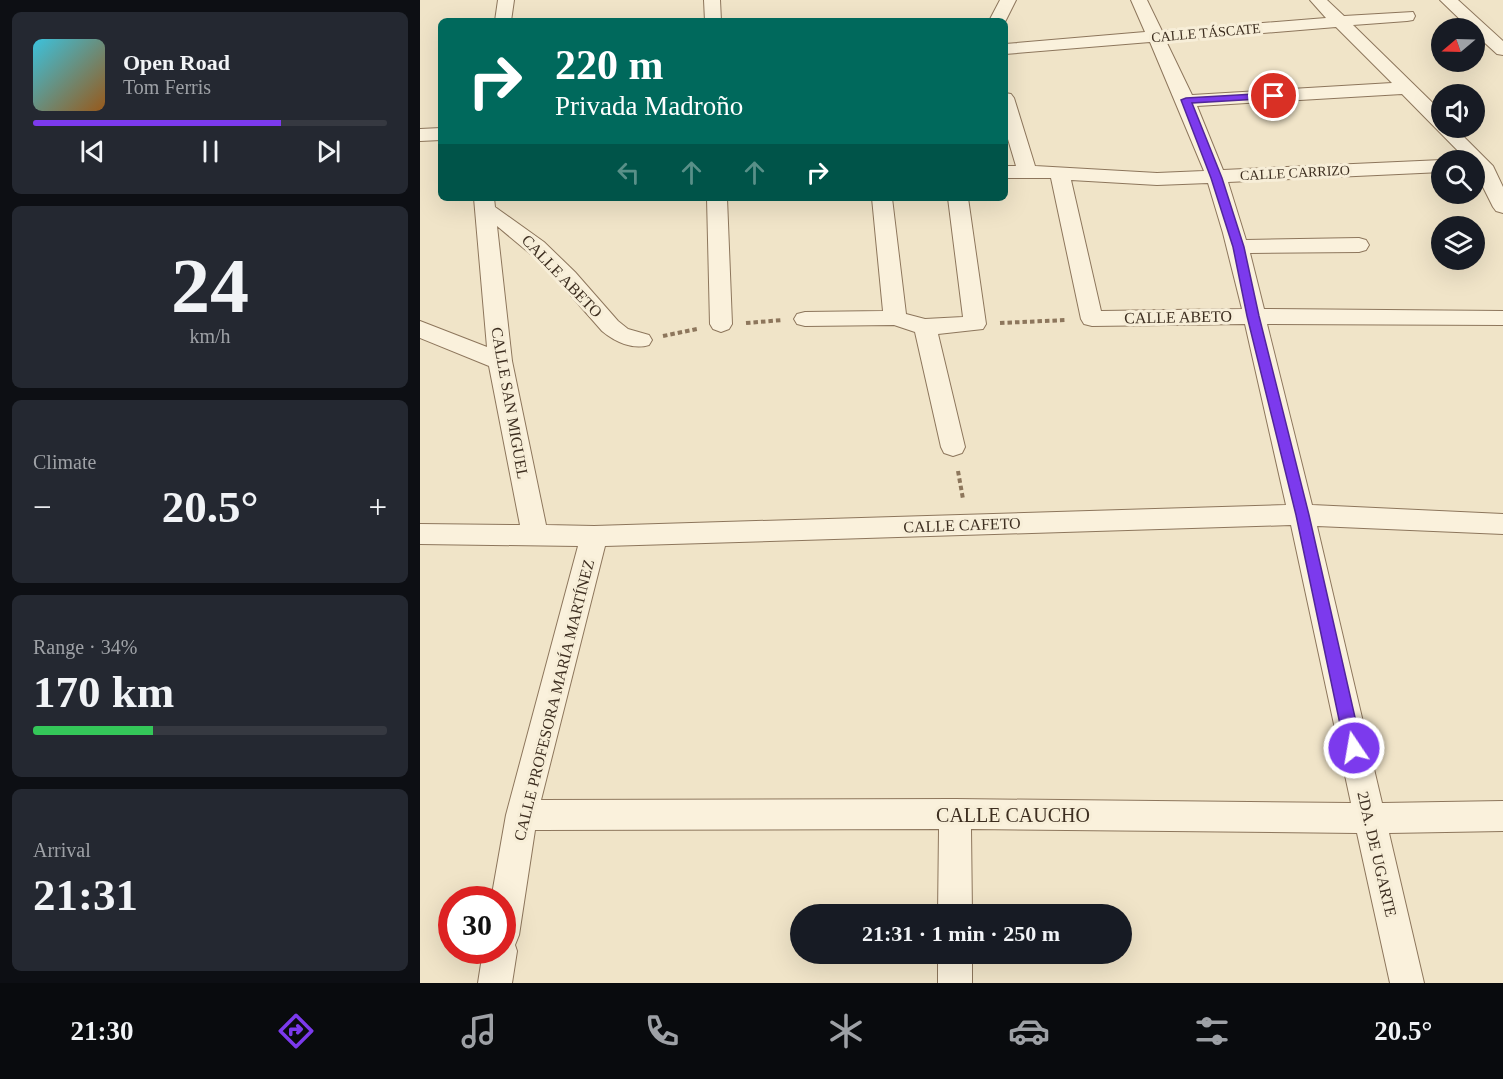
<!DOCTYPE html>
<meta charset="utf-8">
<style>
:root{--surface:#171b24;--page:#242831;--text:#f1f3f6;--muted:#9ea1a6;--line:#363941;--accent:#7c3aed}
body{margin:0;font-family:"Times New Roman",serif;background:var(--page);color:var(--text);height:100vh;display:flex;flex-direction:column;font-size:22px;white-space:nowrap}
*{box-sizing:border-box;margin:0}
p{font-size:20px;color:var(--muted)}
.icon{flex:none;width:33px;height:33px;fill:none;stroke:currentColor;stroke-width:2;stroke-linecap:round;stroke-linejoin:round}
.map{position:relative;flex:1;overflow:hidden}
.details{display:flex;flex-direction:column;gap:12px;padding:12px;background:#0d0f14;width:420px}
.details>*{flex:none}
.guide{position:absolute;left:18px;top:18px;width:570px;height:183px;border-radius:9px;box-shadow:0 6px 24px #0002;background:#00695c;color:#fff;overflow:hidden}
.needle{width:39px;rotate:251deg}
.tools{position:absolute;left:1011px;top:18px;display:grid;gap:12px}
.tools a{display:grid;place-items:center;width:54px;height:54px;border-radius:50%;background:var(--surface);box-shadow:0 6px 24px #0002;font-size:30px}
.speed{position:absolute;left:18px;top:886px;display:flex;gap:12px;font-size:30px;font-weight:700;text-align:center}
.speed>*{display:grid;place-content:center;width:78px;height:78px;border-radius:50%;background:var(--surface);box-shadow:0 6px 24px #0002;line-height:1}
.speed .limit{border:9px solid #d22;background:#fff;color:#111}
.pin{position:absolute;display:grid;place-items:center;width:51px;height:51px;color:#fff;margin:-26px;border:3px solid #fff;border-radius:50%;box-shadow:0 2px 6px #0007}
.me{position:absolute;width:66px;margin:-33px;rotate:348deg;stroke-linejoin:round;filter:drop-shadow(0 0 4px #0008)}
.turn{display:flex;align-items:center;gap:21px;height:126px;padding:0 18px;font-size:27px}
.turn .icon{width:78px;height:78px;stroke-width:2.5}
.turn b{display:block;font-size:42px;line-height:51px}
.lanes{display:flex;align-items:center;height:57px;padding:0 18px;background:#0003;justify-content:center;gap:30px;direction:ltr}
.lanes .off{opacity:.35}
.big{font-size:45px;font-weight:600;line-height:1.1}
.details .card{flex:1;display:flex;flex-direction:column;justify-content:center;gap:9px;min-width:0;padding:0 21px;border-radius:9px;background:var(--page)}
.details .dial{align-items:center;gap:0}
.dial b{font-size:78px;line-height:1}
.song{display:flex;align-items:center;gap:18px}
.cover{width:72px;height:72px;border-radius:9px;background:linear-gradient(135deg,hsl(190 70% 55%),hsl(30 70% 35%))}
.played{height:6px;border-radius:3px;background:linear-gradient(90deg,var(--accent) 70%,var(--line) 70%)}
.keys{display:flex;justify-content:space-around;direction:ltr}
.heat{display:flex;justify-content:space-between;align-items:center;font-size:33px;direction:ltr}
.charge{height:9px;border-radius:4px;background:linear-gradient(90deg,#34c759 34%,var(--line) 0)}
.trip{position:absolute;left:370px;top:904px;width:342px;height:60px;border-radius:30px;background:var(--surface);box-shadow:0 6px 24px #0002;font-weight:600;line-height:60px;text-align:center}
.tab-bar{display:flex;height:96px;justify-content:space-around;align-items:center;background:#090b0e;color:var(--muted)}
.tab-bar .icon{width:42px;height:42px}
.tab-bar .active{color:var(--accent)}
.tab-bar b{font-size:27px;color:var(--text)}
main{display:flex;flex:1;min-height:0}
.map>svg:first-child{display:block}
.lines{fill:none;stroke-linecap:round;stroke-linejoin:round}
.minor-casing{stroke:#8d765c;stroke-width:2}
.path{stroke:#8d765c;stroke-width:4;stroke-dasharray:4.5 3;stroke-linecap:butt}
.minor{fill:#faf1dc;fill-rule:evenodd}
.route{fill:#7c3aed;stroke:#51269a;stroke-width:1.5}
.labels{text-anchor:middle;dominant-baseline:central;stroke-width:6;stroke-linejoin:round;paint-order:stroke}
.far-street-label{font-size:14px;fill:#3d2e20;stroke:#f7eed8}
.street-label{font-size:16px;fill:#3d2e20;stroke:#f7eed8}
.near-street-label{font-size:20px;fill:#3d2e20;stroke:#f7eed8}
</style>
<main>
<section class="details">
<div class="card">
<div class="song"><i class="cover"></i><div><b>Open Road</b><p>Tom Ferris</p></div></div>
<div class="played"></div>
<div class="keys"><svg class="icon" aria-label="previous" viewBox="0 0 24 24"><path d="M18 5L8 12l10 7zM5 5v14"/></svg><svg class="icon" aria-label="pause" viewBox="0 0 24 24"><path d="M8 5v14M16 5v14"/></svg><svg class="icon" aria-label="next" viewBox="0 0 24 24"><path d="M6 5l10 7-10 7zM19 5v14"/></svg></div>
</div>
<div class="card dial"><b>24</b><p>km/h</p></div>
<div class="card"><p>Climate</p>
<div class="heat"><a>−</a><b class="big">20.5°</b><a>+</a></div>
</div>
<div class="card"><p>Range · 34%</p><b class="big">170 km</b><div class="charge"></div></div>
<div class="card"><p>Arrival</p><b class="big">21:31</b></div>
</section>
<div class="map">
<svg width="1083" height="983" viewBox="0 0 1083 983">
<rect width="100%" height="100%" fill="#f0e4c8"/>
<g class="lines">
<g class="minor-casing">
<path id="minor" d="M78,0H94L91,21H75Z
M284,0H300L301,21H285Z
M580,0H596L585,22L569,21Z
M711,0H727L742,31L906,18L890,0H907L924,16L993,12L995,16L993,20L987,21L933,25L1022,112V128H1035L1073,166L1083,187V213L1076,211L1073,207L1054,169V160H1047L982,94L777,106L803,170L1022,160H1023L1022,172L808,182L826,240L939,238L946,240L949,245L946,250L939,252L830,253L844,309L1083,311V325L847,324L892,505L1083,514V534L897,526L962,803L1083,801V831L969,833L1004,983H970L937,833L551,829L552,915H518L519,829L115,830L99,935L95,945L97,951L92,983H58L63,951H82V900H71L86,815L158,546L0,544V524L100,525L69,366L0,338V321L67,347L54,198H74L75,207L124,242L155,272L198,321L208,329L229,335L232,340L229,345C213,350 195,342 182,331L125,266L77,226L92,361L126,525L174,526L866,505L825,324L672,326L664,324L661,319L631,178H585V166H596L585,129V93L591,94L594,98L615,166L737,173L784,171L730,42L585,54V44L725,32ZM916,27L972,83L772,95L746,41ZM651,180L737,185L788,183L803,233L822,309L681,311ZM871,525L931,803L535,799L121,800L185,546Z
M1020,0H1038L1083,41V55L1077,54L1054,33V28H1049Z
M21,128V140L0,141V129Z
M287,198H307L312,324L309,329L301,332L293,329L290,324Z
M452,198H472L486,314L505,319L543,317L528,198H548L566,324L563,329L518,334L545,447L542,453L533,456L524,453L521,447L495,332L474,325L385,326L377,324L374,319L377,314L385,312L463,311Z
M518,954H552V983H518Z"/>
</g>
<path class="path" d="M326,323L363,320
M580,323L647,320
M243,336L277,329
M538,471L543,499"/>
<use href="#minor" class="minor"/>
</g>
<path class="route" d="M854,93L859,96L858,98L772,103L802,178L824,247L839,316L889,515L942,748L939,753L934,755L928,753L925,748L876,515L827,316L813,247L791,178L761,100L766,98Z"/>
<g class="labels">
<g class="far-street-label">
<text transform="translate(786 33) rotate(-5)">CALLE TÁSCATE</text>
<text transform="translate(875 173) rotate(-3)">CALLE CARRIZO</text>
</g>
<g class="street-label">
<text transform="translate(142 276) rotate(46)">CALLE ABETO</text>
<text transform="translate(758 317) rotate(-1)">CALLE ABETO</text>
<text transform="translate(90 403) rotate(80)">CALLE SAN MIGUEL</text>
<text transform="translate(542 525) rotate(-2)">CALLE CAFETO</text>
<text transform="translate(134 700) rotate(-76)">CALLE PROFESORA MARÍA MARTÍNEZ</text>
<text transform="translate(957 854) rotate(77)">2DA. DE UGARTE</text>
</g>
<g class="near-street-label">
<text x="593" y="815">CALLE CAUCHO</text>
</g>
</g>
</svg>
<div class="tools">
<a><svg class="needle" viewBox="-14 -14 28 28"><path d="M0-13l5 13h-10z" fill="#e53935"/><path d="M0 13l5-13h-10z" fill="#9ea1a6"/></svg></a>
<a><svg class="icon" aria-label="sound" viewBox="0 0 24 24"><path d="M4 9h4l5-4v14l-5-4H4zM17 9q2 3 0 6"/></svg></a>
<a><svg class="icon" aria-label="search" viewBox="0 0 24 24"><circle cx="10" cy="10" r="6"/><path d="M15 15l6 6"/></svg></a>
<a><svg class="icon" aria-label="layers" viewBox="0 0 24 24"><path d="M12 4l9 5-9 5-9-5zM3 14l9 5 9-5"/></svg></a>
</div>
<div class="speed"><div class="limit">30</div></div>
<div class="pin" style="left:854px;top:96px;background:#d93025"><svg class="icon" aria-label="arrive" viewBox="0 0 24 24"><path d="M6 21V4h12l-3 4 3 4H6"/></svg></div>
<svg class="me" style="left:934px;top:748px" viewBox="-20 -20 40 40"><circle r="17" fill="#7c3aed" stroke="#fff" stroke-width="3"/><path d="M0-11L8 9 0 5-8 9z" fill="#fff"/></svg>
<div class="trip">21:31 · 1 min · 250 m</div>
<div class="guide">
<div class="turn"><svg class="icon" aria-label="right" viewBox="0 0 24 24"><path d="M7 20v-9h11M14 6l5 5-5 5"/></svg><div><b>220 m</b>Privada Madroño</div></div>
<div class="lanes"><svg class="icon off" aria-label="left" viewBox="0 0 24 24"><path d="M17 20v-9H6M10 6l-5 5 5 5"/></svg><svg class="icon off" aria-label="ahead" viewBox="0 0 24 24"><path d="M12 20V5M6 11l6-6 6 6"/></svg><svg class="icon off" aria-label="ahead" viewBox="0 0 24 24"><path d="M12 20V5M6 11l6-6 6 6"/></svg><svg class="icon" aria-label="right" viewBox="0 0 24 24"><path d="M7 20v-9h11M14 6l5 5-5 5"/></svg></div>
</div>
</div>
</main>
<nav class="tab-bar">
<b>21:30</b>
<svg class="icon active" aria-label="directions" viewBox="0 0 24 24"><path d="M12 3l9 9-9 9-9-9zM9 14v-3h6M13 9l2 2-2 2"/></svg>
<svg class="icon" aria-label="music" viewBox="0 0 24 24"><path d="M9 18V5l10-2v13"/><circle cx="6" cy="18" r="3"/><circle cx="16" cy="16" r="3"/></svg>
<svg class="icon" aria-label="phone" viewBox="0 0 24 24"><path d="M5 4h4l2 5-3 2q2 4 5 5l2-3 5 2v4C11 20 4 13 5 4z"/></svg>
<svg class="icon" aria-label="climate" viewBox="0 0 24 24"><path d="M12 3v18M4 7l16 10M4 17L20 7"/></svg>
<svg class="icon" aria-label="car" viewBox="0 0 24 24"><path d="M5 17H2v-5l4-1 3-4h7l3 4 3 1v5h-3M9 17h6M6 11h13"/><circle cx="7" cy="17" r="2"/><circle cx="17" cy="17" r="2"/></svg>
<svg class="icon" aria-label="filters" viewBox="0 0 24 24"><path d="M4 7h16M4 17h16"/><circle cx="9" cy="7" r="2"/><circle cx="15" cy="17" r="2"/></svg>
<b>20.5°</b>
</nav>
